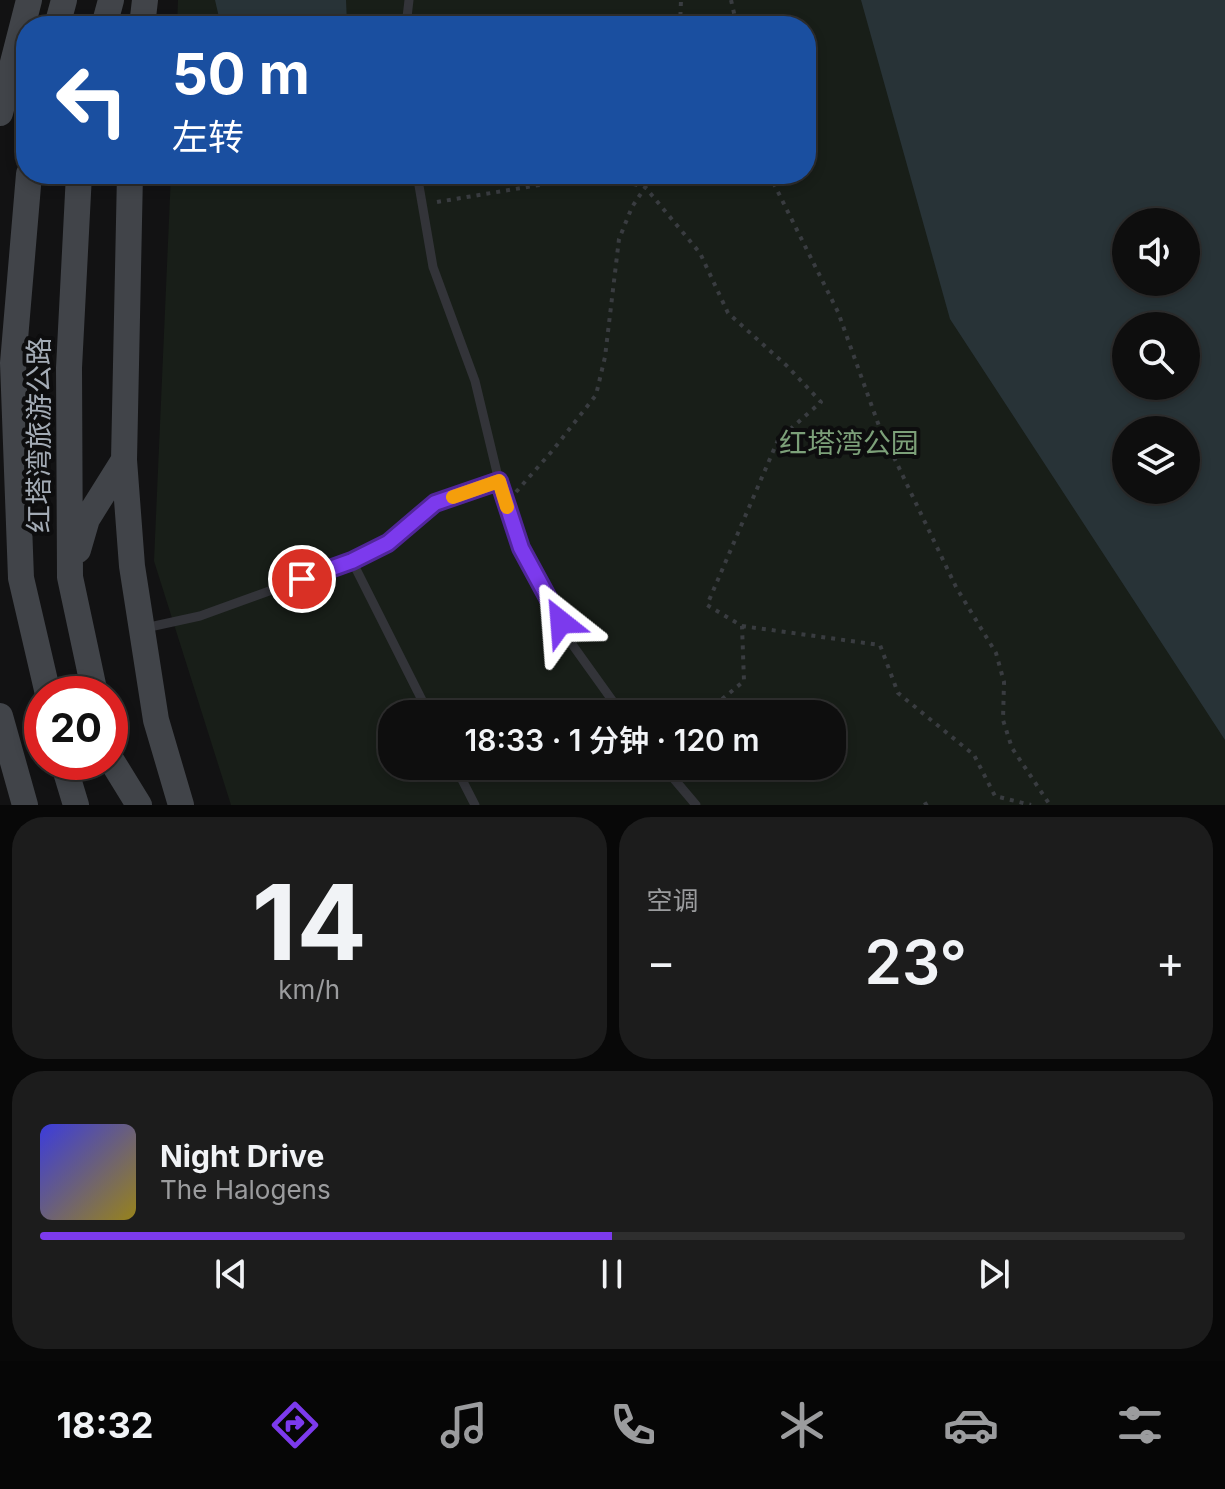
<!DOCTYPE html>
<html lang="zh">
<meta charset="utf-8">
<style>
:root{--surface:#0e0e0e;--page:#1c1c1c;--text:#f1f3f6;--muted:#9b9c9e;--line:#2e2e2e;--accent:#7c3aed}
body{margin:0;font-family:Inter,"Noto Sans SC",sans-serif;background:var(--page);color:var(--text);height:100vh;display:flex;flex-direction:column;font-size:30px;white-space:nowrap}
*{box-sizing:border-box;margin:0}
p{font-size:26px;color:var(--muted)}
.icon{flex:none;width:44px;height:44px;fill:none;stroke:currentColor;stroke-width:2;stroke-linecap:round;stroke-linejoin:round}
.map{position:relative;height:805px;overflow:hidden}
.side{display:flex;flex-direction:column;gap:12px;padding:12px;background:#080808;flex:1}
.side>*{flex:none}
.top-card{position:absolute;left:16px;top:16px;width:800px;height:168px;border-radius:32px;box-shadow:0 4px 12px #0003,0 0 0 2px var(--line);background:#1a4fa0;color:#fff;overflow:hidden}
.controls{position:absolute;left:1112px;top:208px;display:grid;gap:16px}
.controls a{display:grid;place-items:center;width:88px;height:88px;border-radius:50%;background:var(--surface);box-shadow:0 4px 12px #0003,0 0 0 2px var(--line);font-size:40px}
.speed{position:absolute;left:24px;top:676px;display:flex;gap:16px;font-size:40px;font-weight:700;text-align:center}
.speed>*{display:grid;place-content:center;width:104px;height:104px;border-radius:50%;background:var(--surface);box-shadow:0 4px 12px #0003,0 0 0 2px var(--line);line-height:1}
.speed .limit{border:12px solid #d22;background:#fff;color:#111}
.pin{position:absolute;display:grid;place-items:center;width:68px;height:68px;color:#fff;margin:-34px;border:4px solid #fff;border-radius:50%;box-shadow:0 2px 8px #0007}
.me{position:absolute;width:88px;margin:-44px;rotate:332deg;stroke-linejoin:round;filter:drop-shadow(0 0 6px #0008)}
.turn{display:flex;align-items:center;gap:28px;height:168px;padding:0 24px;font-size:36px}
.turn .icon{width:104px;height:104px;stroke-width:2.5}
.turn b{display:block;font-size:56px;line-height:68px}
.big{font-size:60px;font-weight:600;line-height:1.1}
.side .widget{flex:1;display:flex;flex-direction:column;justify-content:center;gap:12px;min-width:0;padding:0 28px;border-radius:32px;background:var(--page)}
.side .dial{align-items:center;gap:0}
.dial b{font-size:104px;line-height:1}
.song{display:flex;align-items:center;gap:24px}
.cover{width:96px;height:96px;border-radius:12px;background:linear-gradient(135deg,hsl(240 70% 55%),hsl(50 70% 35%))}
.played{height:8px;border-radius:4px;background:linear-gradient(90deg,var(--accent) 50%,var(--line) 50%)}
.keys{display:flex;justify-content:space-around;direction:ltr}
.heat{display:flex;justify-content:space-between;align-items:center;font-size:44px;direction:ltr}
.side .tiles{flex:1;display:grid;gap:12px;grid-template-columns:1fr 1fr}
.widget:last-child{grid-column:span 2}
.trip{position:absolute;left:378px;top:700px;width:468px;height:80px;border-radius:32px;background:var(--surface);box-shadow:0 4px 12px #0003,0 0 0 2px var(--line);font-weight:600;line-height:80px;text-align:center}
.tab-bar{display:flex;height:128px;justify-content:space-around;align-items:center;background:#060606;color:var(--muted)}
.tab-bar .icon{width:56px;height:56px}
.tab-bar .selected{color:var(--accent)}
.tab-bar b{font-size:36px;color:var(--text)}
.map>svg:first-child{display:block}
.green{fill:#181e18;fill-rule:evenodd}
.water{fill:#283337;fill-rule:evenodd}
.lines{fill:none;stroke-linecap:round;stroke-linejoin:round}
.path{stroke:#393c40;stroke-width:4;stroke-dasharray:4 6;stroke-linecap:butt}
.service{stroke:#333439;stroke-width:9}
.secondary{stroke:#414449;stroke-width:26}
.route-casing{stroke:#51269a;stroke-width:20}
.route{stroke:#7c3aed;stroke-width:14}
.slow{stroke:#f59e0b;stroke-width:14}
.labels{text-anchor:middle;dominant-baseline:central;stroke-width:8;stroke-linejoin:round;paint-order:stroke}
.street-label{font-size:28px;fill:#a3abb5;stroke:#0d0d0e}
.park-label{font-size:28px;fill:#7ca079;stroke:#0d0d0e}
</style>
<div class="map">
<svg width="1225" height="805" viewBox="0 0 1225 805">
<rect width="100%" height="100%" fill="#121213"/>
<path class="green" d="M178,0H978L1126,430V490L1225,548V805H231L154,561L171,174H806V26H177ZM392,714H832V766H392Z"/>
<path class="water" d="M215,0H346L347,24L346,26H221Z
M861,0H1225V740L950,319ZM1126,222H1186V282H1126ZM1126,326H1186V386H1126ZM1126,430H1186V490H1126Z"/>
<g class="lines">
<path class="path" d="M731,0L737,26
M680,26L681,0
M769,174L838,312L879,426L956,587L996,653L1004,682L1003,720L1012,748L1050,805
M437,202L599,175L645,187L700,253L728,313L787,366L821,402L778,440L707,605L742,626L744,681L704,714
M516,492L553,450L596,395L605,357L619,239L632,207L654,174
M742,626L880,645L898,693L974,755L995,796L1031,805
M924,805L931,801"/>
<path class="service" d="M406,26L409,0
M417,174L433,267L475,381L499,481L521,548L574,647L622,714
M352,561L429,714
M145,628L200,616L352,561L388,543L435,503L499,481
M455,766L475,805
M663,766L696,805"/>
<path class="secondary" d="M57,26L64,0
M104,26L111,0
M142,26L145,0
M0,113L29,0
M29,174L13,363L21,578L48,694
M79,174L69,368L70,577L95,694
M130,174L124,460L132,566L156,720L181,805
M78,550L87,519L124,460
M0,716L25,805
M110,758L139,805
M63,762L76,805"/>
</g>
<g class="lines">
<g class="route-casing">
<path id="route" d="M302,579L352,561L388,543L435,503L499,481L521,548L561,622"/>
</g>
<use href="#route" class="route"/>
<path class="slow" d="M453,497L499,481L507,507"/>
</g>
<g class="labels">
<g class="street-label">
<text transform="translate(39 435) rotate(-90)">红塔湾旅游公路</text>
</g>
<g class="park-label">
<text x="849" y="443">红塔湾公园</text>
</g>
</g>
</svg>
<div class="controls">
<a><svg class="icon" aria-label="sound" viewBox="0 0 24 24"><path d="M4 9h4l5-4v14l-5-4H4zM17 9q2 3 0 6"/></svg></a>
<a><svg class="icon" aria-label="search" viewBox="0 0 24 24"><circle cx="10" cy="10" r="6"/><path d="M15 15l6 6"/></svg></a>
<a><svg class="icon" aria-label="layers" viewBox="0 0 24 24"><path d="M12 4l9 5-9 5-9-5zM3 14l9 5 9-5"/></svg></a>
</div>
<div class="speed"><div class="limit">20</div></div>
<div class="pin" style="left:302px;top:579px;background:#d93025"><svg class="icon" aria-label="arrive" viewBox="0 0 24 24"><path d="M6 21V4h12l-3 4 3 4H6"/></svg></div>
<svg class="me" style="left:561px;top:622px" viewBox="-20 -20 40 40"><path d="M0-17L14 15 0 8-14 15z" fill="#7c3aed" stroke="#fff" stroke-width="4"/></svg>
<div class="trip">18:33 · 1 分钟 · 120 m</div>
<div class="top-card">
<div class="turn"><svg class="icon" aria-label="left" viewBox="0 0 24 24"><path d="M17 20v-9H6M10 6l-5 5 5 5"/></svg><div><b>50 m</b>左转</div></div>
</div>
</div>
<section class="side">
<div class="tiles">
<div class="widget dial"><b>14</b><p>km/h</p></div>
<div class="widget"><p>空调</p>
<div class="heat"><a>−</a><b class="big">23°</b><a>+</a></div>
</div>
<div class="widget">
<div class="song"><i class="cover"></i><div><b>Night Drive</b><p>The Halogens</p></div></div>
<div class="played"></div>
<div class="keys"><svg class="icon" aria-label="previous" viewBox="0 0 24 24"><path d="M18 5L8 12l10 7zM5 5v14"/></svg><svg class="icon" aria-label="pause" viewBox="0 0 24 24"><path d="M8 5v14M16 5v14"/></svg><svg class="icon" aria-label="next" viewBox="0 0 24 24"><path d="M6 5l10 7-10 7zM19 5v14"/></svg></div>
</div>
</div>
</section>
<nav class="tab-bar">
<b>18:32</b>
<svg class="icon selected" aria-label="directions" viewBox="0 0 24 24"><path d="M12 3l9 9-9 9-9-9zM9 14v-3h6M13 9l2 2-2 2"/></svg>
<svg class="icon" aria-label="music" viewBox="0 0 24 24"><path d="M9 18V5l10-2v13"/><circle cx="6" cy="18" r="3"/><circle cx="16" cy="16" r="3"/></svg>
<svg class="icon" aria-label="phone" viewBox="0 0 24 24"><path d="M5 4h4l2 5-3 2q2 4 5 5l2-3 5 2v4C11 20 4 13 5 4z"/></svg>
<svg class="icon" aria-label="climate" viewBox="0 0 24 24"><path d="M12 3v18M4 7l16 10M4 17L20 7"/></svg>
<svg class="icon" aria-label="car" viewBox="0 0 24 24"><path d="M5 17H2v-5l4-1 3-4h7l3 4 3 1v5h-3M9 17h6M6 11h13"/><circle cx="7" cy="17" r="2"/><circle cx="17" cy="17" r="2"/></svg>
<svg class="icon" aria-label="filters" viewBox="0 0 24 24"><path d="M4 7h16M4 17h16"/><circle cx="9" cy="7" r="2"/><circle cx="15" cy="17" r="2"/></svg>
</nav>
